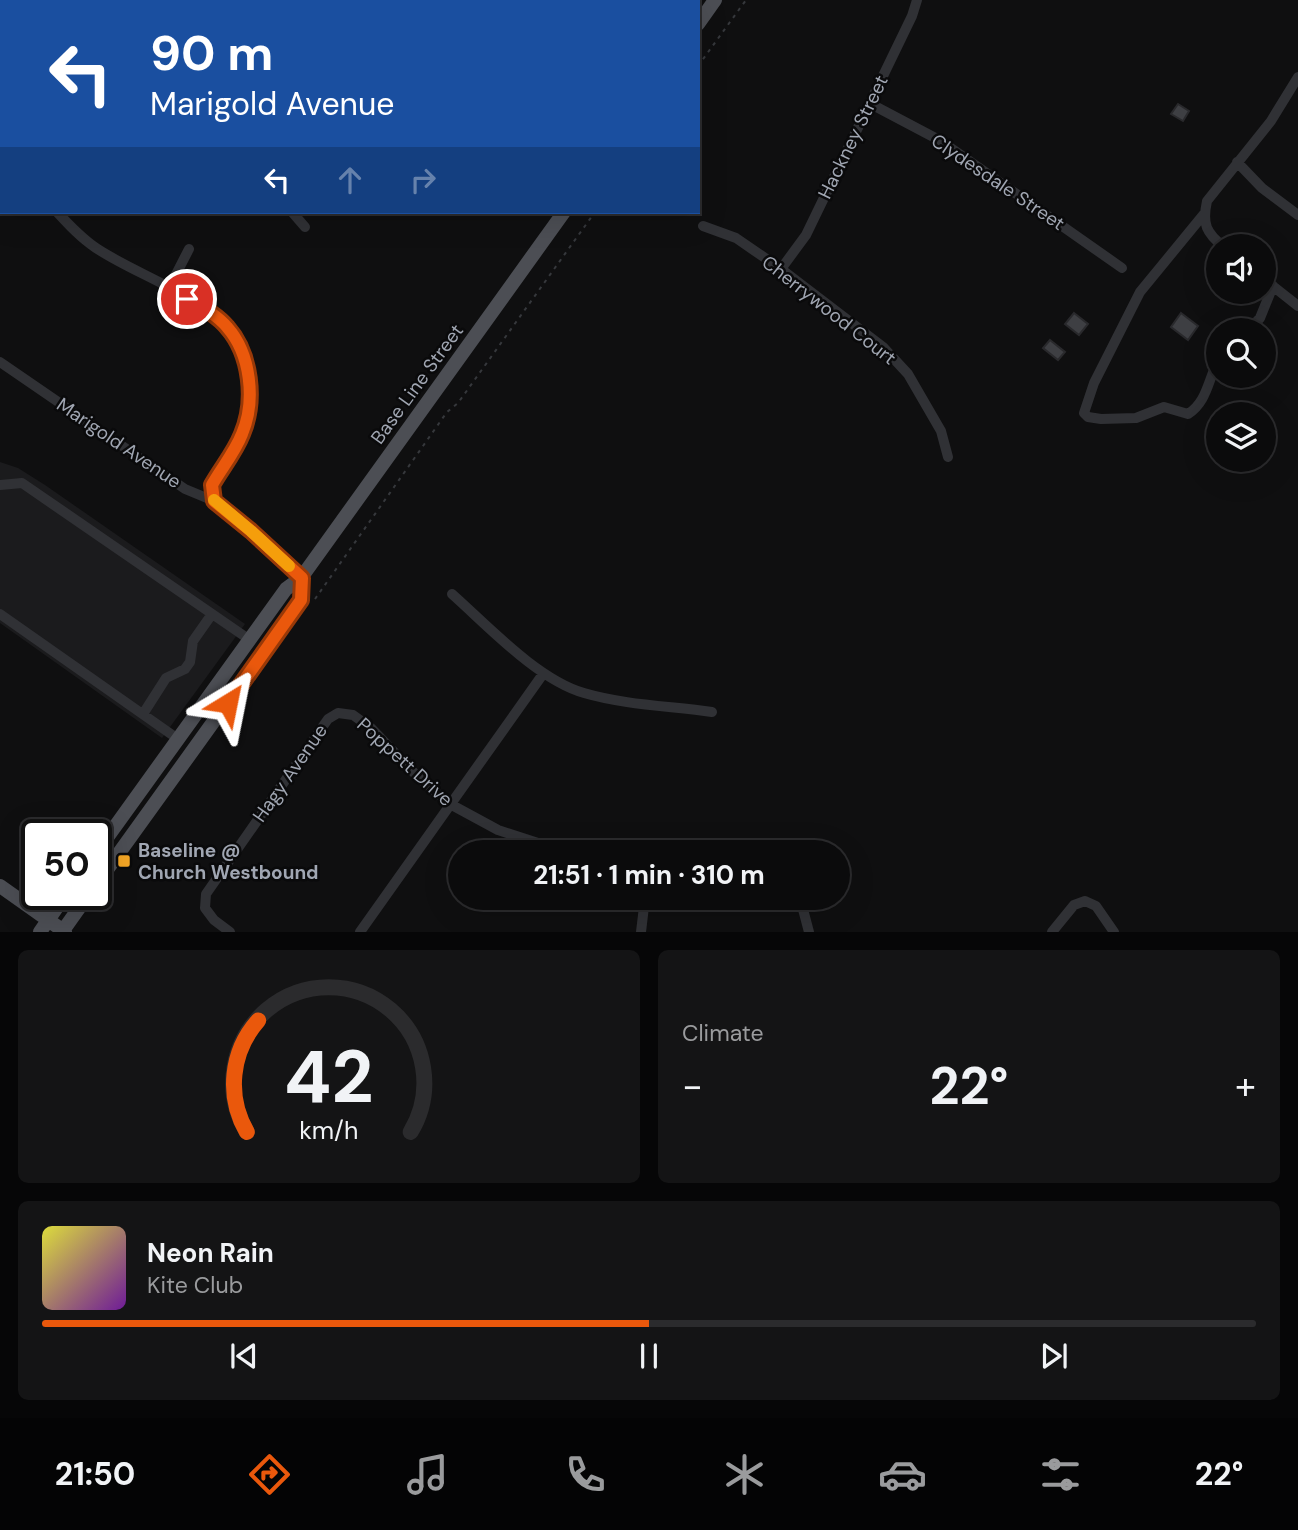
<!DOCTYPE html>
<meta charset="utf-8">
<style>
:root{--surface:#0b0b0c;--page:#141415;--text:#f1f3f6;--muted:#9a9b9d;--line:#2b2b2d;--accent:#ea580c}
body{margin:0;font-family:"DM Sans",sans-serif;background:var(--page);color:var(--text);height:100vh;display:flex;flex-direction:column;font-size:26px;white-space:nowrap}
*{box-sizing:border-box;margin:0}
p{font-size:23px;color:var(--muted)}
.icon{flex:none;width:38px;height:38px;fill:none;stroke:currentColor;stroke-width:2;stroke-linecap:round;stroke-linejoin:round}
.map{position:relative;height:932px;overflow:hidden}
.side{display:flex;flex-direction:column;gap:18px;padding:18px;background:#060607;flex:1}
.side>*{flex:none}
.top-card{position:absolute;left:0px;top:0px;width:700px;height:214px;box-shadow:0 7px 28px #0002,0 0 0 2px var(--line);background:#1a4fa0;color:#fff;overflow:hidden}
.fabs{position:absolute;left:1206px;top:234px;display:grid;gap:14px}
.fabs a{display:grid;place-items:center;width:70px;height:70px;border-radius:50%;background:var(--surface);box-shadow:0 7px 28px #0002,0 0 0 2px var(--line);font-size:35px}
.speed{position:absolute;left:21px;top:819px;display:flex;gap:14px;font-size:35px;font-weight:700;text-align:center}
.speed>*{display:grid;place-content:center;width:91px;height:91px;border-radius:50%;background:var(--surface);box-shadow:0 7px 28px #0002,0 0 0 2px var(--line);line-height:1}
.speed .limit{border:4px solid #111;border-radius:10px;background:#fff;color:#111}
.pin{position:absolute;display:grid;place-items:center;width:60px;height:60px;color:#fff;margin:-30px;border:4px solid #fff;border-radius:50%;box-shadow:0 2px 7px #0007}
.me{position:absolute;width:77px;margin:-38px;rotate:35deg;stroke-linejoin:round;filter:drop-shadow(0 0 5px #0008)}
.turn{display:flex;align-items:center;gap:24px;height:147px;padding:0 35px;font-size:32px}
.turn .icon{width:91px;height:91px;stroke-width:2.5}
.turn b{display:block;font-size:49px;line-height:60px}
.lanes{display:flex;align-items:center;height:66px;padding:0 35px;background:#0003;justify-content:center;gap:35px;direction:ltr}
.lanes .off{opacity:.35}
.big{font-size:52px;font-weight:700;line-height:1.1}
.side .widget{flex:1;display:flex;flex-direction:column;justify-content:center;gap:10px;min-width:0;padding:0 24px;border-radius:10px;background:var(--page)}
.side .dial{align-items:center;gap:0}
.dial svg{height:182px;overflow:visible;fill:none;stroke:var(--line);stroke-width:7;stroke-linecap:round;text-anchor:middle}
.dial text{fill:var(--text);stroke:none}
.song{display:flex;align-items:center;gap:21px}
.cover{width:84px;height:84px;border-radius:10px;background:linear-gradient(135deg,hsl(60 70% 55%),hsl(280 70% 35%))}
.played{height:7px;border-radius:4px;background:linear-gradient(90deg,var(--accent) 50%,var(--line) 50%)}
.keys{display:flex;justify-content:space-around;direction:ltr}
.heat{display:flex;justify-content:space-between;align-items:center;font-size:38px;direction:ltr}
.side .tiles{flex:1;display:grid;gap:18px;grid-template-columns:1fr 1fr}
.widget:last-child{grid-column:span 2}
.trip{position:absolute;left:448px;top:840px;width:402px;height:70px;border-radius:35px;background:var(--surface);box-shadow:0 7px 28px #0002,0 0 0 2px var(--line);font-weight:700;line-height:70px;text-align:center}
.tabs{display:flex;height:112px;justify-content:space-around;align-items:center;background:#040405;color:var(--muted)}
.tabs .icon{width:49px;height:49px}
.tabs .active{color:var(--accent)}
.tabs b{font-size:32px;color:var(--text)}
.map>svg:first-child{display:block}
.built{fill:#1b1b1d}
.building{fill:#3e3f43;stroke:#29292c;stroke-width:2}
.lines{fill:none;stroke-linecap:round;stroke-linejoin:round}
.path{stroke:#36383c;stroke-width:2;stroke-dasharray:3.5 5;stroke-linecap:butt}
.minor{stroke:#303135;stroke-width:10}
.major{stroke:#4c4e54;stroke-width:14}
.route-casing{stroke:#983908;stroke-width:18}
.route{stroke:#ea580c;stroke-width:12}
.slow{stroke:#f59e0b;stroke-width:12}
.poi-dot{fill:#f2a525;stroke:#0a0a0b;stroke-width:2.5}
.labels{text-anchor:middle;dominant-baseline:central;stroke-width:5;stroke-linejoin:round;paint-order:stroke}
.street-label{font-size:19px;fill:#a0a6b2;stroke:#0a0a0b}
.poi-label{font-size:19px;font-weight:bold;fill:#a0a6b2;stroke:#0a0a0b;text-anchor:start}
</style>
<div class="map">
<svg width="1298" height="932" viewBox="0 0 1298 932">
<rect width="100%" height="100%" fill="#0f0f10"/>
<path class="built" d="M0,462L18,468L45,485L245,624L162,738L0,623Z"/>
<path class="building" d="M1178,104L1189,111L1183,121L1171,114Z
M1074,313L1088,324L1079,335L1065,324Z
M1181,313L1198,326L1188,340L1171,327Z
M1050,340L1065,352L1058,360L1043,348Z"/>
<g class="lines">
<path class="path" d="M698,66L746,0
M315,599L447,412L458,403L595,212"/>
<path class="minor" d="M358,0L359,2
M0,78L2,77
M869,103L941,141L1122,268
M0,124L2,127
M1237,162L1262,188L1298,215
M57,212C69,225 81,238 96,248C151,285 249,306 250,387C250,403 248,420 242,435C234,452 221,469 212,485L214,501
M292,212L305,227
M1204,214L1140,292L1094,383L1084,413L1088,417L1101,419L1136,418L1164,407L1188,414C1207,402 1208,380 1218,361
M703,226L736,238L781,269L883,347L908,374L941,431L948,457
M1224,247C1206,233 1202,224 1207,201L1271,121L1298,77
M781,269L806,235L912,16L917,0
M1264,279L1298,306
M169,288L189,249
M1248,331L1260,318L1273,286
M0,362L185,489L214,501L251,531L301,578
M0,485L22,483L250,640
M452,594C488,626 538,680 584,693C625,705 670,706 712,712
M0,614L178,739
M143,714L166,678L185,669L190,662L193,641L212,614
M800,898L809,932
M230,932L214,920L205,908L206,894L328,719L338,713L353,715L371,728L420,779L450,804L498,830L538,843L632,852
M360,932L543,674
M641,932L645,898
M1052,932L1074,905L1085,901L1096,906L1114,932"/>
<path class="major" d="M698,24L715,0
M96,853L286,589L301,578L564,212
M96,885L301,600V578
M0,886L65,932
M40,932L66,894
M62,932L89,894"/>
</g>
<g class="lines">
<g class="route-casing">
<path id="route" d="M187,299C201,306 217,315 227,327C251,354 256,401 242,434C235,452 221,469 212,485L214,501L251,531L302,578L301,600L228,703"/>
</g>
<use href="#route" class="route"/>
<path class="slow" d="M214,500L251,531L289,566"/>
</g>
<rect class="poi-dot" x="117" y="854" width="14" height="14" rx="3.5"/>
<g class="labels">
<g class="street-label">
<text transform="translate(853 137) rotate(-64)">Hackney Street</text>
<text transform="translate(998 182) rotate(34)">Clydesdale Street</text>
<text transform="translate(829 310) rotate(38)">Cherrywood Court</text>
<text transform="translate(417 384) rotate(-54)">Base Line Street</text>
<text transform="translate(119 443) rotate(34)">Marigold Avenue</text>
<text transform="translate(405 762) rotate(42)">Poppett Drive</text>
<text transform="translate(290 773) rotate(-55)">Hagy Avenue</text>
</g>
<g class="poi-label">
<text x="138" y="850">Baseline @<tspan x="138" dy="22">Church Westbound</tspan></text>
</g>
</g>
</svg>
<div class="fabs">
<a><svg class="icon" aria-label="sound" viewBox="0 0 24 24"><path d="M4 9h4l5-4v14l-5-4H4zM17 9q2 3 0 6"/></svg></a>
<a><svg class="icon" aria-label="search" viewBox="0 0 24 24"><circle cx="10" cy="10" r="6"/><path d="M15 15l6 6"/></svg></a>
<a><svg class="icon" aria-label="layers" viewBox="0 0 24 24"><path d="M12 4l9 5-9 5-9-5zM3 14l9 5 9-5"/></svg></a>
</div>
<div class="speed"><div class="limit">50</div></div>
<div class="pin" style="left:187px;top:299px;background:#d93025"><svg class="icon" aria-label="arrive" viewBox="0 0 24 24"><path d="M6 21V4h12l-3 4 3 4H6"/></svg></div>
<svg class="me" style="left:228px;top:703px" viewBox="-20 -20 40 40"><path d="M0-17L14 15 0 8-14 15z" fill="#ea580c" stroke="#fff" stroke-width="4"/></svg>
<div class="trip">21:51 · 1 min · 310 m</div>
<div class="top-card">
<div class="turn"><svg class="icon" aria-label="left" viewBox="0 0 24 24"><path d="M17 20v-9H6M10 6l-5 5 5 5"/></svg><div><b>90 m</b>Marigold Avenue</div></div>
<div class="lanes"><svg class="icon" aria-label="left" viewBox="0 0 24 24"><path d="M17 20v-9H6M10 6l-5 5 5 5"/></svg><svg class="icon off" aria-label="ahead" viewBox="0 0 24 24"><path d="M12 20V5M6 11l6-6 6 6"/></svg><svg class="icon off" aria-label="right" viewBox="0 0 24 24"><path d="M7 20v-9h11M14 6l5 5-5 5"/></svg></div>
</div>
</div>
<section class="side">
<div class="tiles">
<div class="widget dial"><svg viewBox="0 0 100 80">
<path d="M14 69A42 42 0 1 1 86 69"/>
<path d="M14 69A42 42 0 0 1 19 20" stroke="#ea580c"/>
<text x="50" y="56" font-size="32" font-weight="700">42</text>
<text x="50" y="72" font-size="11">km/h</text>
</svg></div>
<div class="widget"><p>Climate</p>
<div class="heat"><a>−</a><b class="big">22°</b><a>+</a></div>
</div>
<div class="widget">
<div class="song"><i class="cover"></i><div><b>Neon Rain</b><p>Kite Club</p></div></div>
<div class="played"></div>
<div class="keys"><svg class="icon" aria-label="previous" viewBox="0 0 24 24"><path d="M18 5L8 12l10 7zM5 5v14"/></svg><svg class="icon" aria-label="pause" viewBox="0 0 24 24"><path d="M8 5v14M16 5v14"/></svg><svg class="icon" aria-label="next" viewBox="0 0 24 24"><path d="M6 5l10 7-10 7zM19 5v14"/></svg></div>
</div>
</div>
</section>
<nav class="tabs">
<b>21:50</b>
<svg class="icon active" aria-label="directions" viewBox="0 0 24 24"><path d="M12 3l9 9-9 9-9-9zM9 14v-3h6M13 9l2 2-2 2"/></svg>
<svg class="icon" aria-label="music" viewBox="0 0 24 24"><path d="M9 18V5l10-2v13"/><circle cx="6" cy="18" r="3"/><circle cx="16" cy="16" r="3"/></svg>
<svg class="icon" aria-label="phone" viewBox="0 0 24 24"><path d="M5 4h4l2 5-3 2q2 4 5 5l2-3 5 2v4C11 20 4 13 5 4z"/></svg>
<svg class="icon" aria-label="climate" viewBox="0 0 24 24"><path d="M12 3v18M4 7l16 10M4 17L20 7"/></svg>
<svg class="icon" aria-label="car" viewBox="0 0 24 24"><path d="M5 17H2v-5l4-1 3-4h7l3 4 3 1v5h-3M9 17h6M6 11h13"/><circle cx="7" cy="17" r="2"/><circle cx="17" cy="17" r="2"/></svg>
<svg class="icon" aria-label="filters" viewBox="0 0 24 24"><path d="M4 7h16M4 17h16"/><circle cx="9" cy="7" r="2"/><circle cx="15" cy="17" r="2"/></svg>
<b>22°</b>
</nav>
